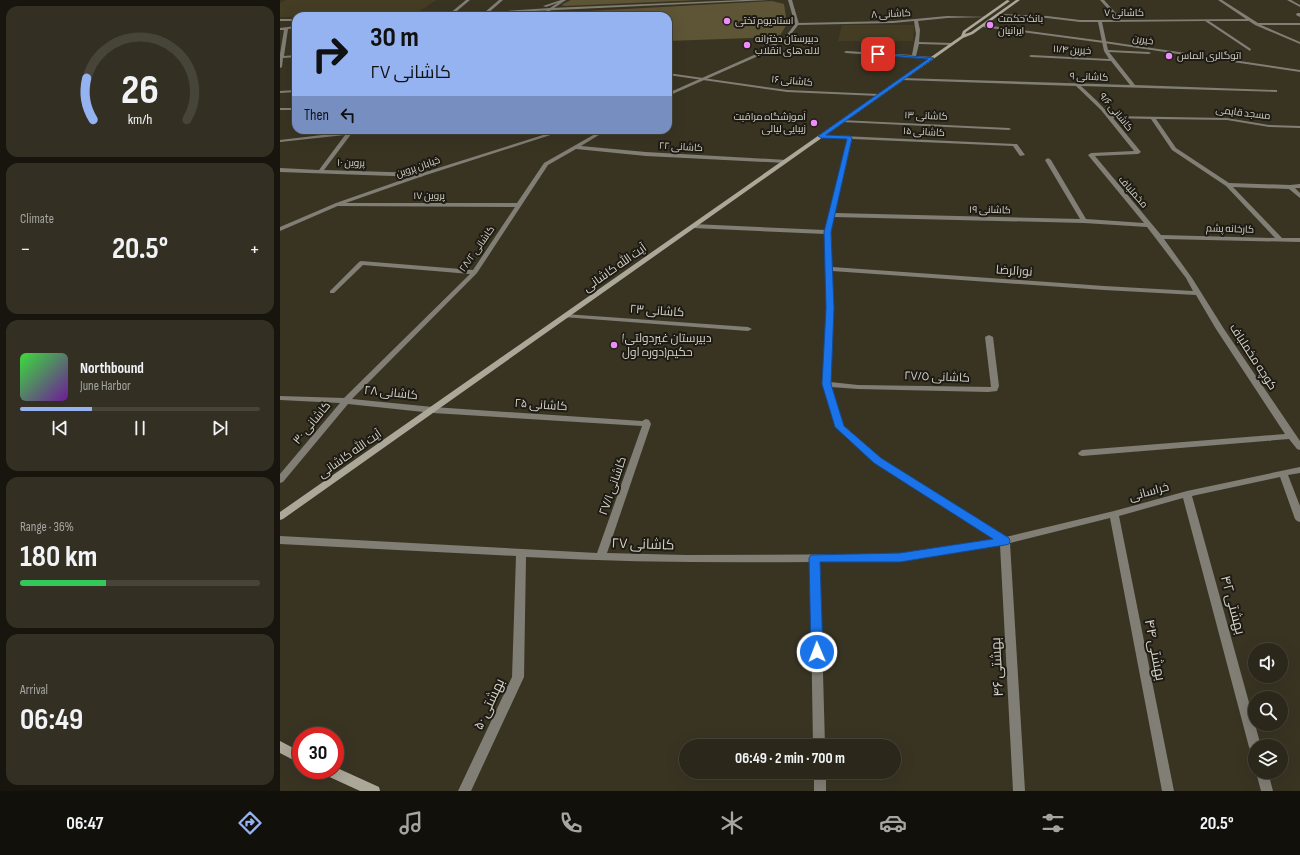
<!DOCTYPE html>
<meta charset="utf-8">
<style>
:root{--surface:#2b271a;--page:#332f23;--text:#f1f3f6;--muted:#a6a5a2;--line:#474439;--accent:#95b2f1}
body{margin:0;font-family:"Sofia Sans Condensed",Cairo,sans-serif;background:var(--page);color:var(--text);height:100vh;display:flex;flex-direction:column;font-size:15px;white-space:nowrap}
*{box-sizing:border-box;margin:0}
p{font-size:13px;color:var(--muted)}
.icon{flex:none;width:22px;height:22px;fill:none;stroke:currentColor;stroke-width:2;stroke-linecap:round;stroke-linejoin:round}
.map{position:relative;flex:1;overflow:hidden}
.details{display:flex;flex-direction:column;gap:6px;padding:6px;background:#18150e;width:280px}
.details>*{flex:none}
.banner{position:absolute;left:12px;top:12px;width:380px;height:122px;border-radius:12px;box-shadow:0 4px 16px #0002,0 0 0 1px var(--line);background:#95b2f1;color:#111;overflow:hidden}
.buttons{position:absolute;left:968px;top:643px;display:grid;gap:8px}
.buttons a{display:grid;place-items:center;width:40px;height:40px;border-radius:50%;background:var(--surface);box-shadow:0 4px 16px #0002,0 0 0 1px var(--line);font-size:20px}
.speed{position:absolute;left:12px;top:727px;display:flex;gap:8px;font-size:20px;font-weight:700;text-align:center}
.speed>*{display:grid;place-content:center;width:52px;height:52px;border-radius:50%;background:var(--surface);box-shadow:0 4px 16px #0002,0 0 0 1px var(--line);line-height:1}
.speed .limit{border:6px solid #d22;background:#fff;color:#111}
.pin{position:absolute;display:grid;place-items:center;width:34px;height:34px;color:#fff;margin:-17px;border-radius:8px;box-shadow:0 2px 6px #0006}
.me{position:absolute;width:44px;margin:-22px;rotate:359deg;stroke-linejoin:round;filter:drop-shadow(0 0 3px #0008)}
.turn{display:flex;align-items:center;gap:14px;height:84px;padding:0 12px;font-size:18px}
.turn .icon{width:52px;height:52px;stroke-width:2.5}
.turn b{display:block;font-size:28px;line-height:34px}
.then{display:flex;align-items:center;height:38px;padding:0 12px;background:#0003;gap:8px;font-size:15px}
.big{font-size:30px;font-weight:700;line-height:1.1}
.details .tile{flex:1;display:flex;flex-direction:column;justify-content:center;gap:6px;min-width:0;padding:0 14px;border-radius:12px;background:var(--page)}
.details .dial{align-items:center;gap:0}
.dial svg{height:104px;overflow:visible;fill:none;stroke:var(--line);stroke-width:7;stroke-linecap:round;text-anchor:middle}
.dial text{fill:var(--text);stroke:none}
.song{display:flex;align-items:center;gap:12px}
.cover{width:48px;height:48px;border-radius:6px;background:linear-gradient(135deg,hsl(120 70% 55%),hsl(280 70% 35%))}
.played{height:4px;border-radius:2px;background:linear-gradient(90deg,var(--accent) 30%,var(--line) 30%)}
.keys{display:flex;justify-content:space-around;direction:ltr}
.heat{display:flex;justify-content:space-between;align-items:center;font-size:22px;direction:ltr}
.charge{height:6px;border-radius:3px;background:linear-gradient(90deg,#34c759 36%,var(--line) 0)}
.trip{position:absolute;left:399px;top:739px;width:222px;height:40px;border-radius:20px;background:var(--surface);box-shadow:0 4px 16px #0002,0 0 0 1px var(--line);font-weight:700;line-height:40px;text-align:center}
.dock{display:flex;height:64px;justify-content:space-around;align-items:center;background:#11100a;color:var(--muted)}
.dock .icon{width:28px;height:28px}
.dock .current{color:var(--accent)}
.dock b{font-size:18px;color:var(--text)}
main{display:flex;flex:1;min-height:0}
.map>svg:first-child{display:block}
.built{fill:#443d24}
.green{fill:#5e5536}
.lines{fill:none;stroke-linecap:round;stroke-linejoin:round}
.minor{fill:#807e75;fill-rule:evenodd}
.tertiary{fill:#807e75;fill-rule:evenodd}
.secondary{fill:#aba799;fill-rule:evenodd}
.route{fill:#1a73e8;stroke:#114b97}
.poi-dot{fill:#ed8cfa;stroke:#1e1b14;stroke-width:1.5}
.labels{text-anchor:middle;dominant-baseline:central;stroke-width:4;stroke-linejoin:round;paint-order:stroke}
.far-street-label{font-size:10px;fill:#d5d2c7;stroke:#1e1b14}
.far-poi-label{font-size:10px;fill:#d5d2c7;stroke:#1e1b14;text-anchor:start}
.street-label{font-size:12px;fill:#d5d2c7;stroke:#1e1b14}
.poi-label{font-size:12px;fill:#d5d2c7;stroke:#1e1b14;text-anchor:start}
.near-street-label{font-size:14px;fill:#d5d2c7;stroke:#1e1b14}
</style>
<main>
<section class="details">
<div class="tile dial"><svg viewBox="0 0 100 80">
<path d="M14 69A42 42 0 1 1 86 69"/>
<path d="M14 69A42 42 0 0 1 9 37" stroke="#95b2f1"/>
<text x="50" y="56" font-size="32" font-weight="700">26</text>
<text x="50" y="72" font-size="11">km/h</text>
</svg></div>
<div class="tile"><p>Climate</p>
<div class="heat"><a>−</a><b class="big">20.5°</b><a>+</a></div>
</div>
<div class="tile">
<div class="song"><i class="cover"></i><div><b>Northbound</b><p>June Harbor</p></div></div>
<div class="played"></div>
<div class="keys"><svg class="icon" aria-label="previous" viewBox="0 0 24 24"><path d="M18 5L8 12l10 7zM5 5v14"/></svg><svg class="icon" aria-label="pause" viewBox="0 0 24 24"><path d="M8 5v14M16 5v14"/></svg><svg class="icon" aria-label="next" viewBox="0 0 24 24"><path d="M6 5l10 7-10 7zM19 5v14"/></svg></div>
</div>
<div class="tile"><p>Range · 36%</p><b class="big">180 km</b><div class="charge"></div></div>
<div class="tile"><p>Arrival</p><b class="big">06:49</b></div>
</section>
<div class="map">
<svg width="1020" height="791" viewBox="0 0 1020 791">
<rect width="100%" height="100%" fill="#393422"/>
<path class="built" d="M6,0H156L136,14L0,17V3Z
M562,25H634L633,41H558Z"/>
<path class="green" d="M291,0H420L285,6L281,5Z
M492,1L504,4L507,24L499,37L388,41V16H267L272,13Z"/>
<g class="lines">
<path class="minor" d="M186,0H190L171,16H169V14Z
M219,0H223L207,14H205V12Z
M282,0H286L262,16H258Z
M820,0H824L842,20L966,19L938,0H942L978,23H1020V25H981L1020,42V44L975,25L969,21H929L971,49L970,51L925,21L822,22L828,50L869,52L871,53L869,54L829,52L855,85L995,90H997V92L801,86L816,100L831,116L947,118L989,125L1020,126V128L989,127L947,120L876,119L896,148L949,183L1010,185L1020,184V188H1015L1020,193V198L1009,189L953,187L1002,238H1020V242L884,239L912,278L944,329L1020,441V450L1017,449L1009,439L802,456L799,455L798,453L802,450L1005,434L936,329L916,295L824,290L552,271L553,308L550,382L578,385L711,387L705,337L709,335L713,337L719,386L717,391L708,392L578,389L551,387L564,426L601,458L726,537L834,511L907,491L1020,467V473L1008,475L1020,506V522L1017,521L1015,519L1000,477L912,496L981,746H975V753L971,751L969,747L903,498L839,516L894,791H882L830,518L730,543L745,791H733L720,545L620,562H540L545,746H533L530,562C435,563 341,562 246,557L244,677L191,791H178L232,677L236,556L0,544V536L317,553L362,426L153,413L68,404L3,482L0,483V474L60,403L0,400V396L64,398L190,274L83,265L54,293H50V291L79,262L81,261L193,270L235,207L58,206L55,204L56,203H237L264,163L322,130H327L301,146L366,152L507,160V162L505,163L366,156L296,149L268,165L197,273L72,399L153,407L362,421L366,419L369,420L371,424L327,553L406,555L620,554L715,539L595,462L556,427L542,384L547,308L545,234L413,228L410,226L413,224L545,230L567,139L539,137V135H541L735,144H737L745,155L740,156L733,146L572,139L555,213L800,219L765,160L768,158L771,160L806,219L864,223L808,155L811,153L854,151L821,110L796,86L622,80L620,79L622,78L850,85L831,61L751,57L749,56L751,55L829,59L824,51L818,22H800L767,18L717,15L719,14L767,16L800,20H838ZM833,118L871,119L892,150L946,186L995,238L881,235L815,156L858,154L861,152ZM554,217L804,223L867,227L906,278L913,291L824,286L552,267L551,232Z
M1007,0H1011L1020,5V7Z
M1017,13H1020V17L1016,15Z
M667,16L708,17L667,18L638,21L640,30L639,42L672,43L674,44L672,45L639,44L636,56L653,57L652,59L566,53L564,52L566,51L632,55L636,34L634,21L613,23L517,25L515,24L517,23L613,21Z
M16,26V28L8,29L4,56L16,55V57L3,58L2,67L0,68V54L4,30H0V28Z
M388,73L507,90L599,94L601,95L599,96L507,92L388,75Z
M16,90V92L0,93V91Z
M0,108H16V110H0Z
M560,120L729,128L731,129L729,130L562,122H560Z
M69,130H73L72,133L44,170L141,173L144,175L141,177L0,172V168L39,170L65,135L0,142V140L67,132Z
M285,314L468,327L472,329L468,331L283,317L281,316Z
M534,772H546V791H534Z
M976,772H988L993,791H981Z"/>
<path class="tertiary" d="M281,0H286L266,7L263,6Z
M463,0H489L150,16L270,8Z
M508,0H512L519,24L508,38L476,57L388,96V93L474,55L506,36L515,24Z
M0,19H16V21H0Z
M704,25L824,41L1020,70V72L824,43L703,27Z
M279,130H286L143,176L60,205L0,231V227L56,203L139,174Z"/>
<path class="secondary" d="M727,0L730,1L686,32L685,34L691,32L736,0H740L693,34L683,38L3,519L0,520V512L681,36L683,31Z
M0,741L21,752V764L0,753Z
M55,767L99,787L100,791H80L43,774L41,770H55Z"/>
</g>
<path class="route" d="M596,53L654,58L546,135L570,136L572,138L551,232L554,308L551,384L564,426L601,458L729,538L730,541L729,544L725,545L620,562H540L543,652L541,656L537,657L533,656L531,652L529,558L531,555L620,553L713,539L594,463L555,427L542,384L546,308L544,232L567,139L541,138L538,136L648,59L598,55Z"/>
<g class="poi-dot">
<circle cx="447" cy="21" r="4"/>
<circle cx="710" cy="25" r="4"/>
<circle cx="467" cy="45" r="4"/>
<circle cx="889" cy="56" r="4"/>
<circle cx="534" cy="123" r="4"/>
<circle cx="334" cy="345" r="4"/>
</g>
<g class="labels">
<g class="far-street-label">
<text x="844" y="13">کاشانی ۷</text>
<text transform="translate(611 14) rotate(-3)">کاشانی ۸</text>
<text transform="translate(863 40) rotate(9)">خیرین</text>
<text transform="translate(792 50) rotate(3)">خیرین ۱۱/۴</text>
<text transform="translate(809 77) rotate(2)">کاشانی ۹</text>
<text transform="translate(512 81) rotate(5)">کاشانی ۱۶</text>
<text transform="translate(836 112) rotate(50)">کاشانی ۹/۶</text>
<text transform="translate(963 113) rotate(7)">مسجد قایمی</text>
<text transform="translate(646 116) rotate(2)">کاشانی ۱۳</text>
<text transform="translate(644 132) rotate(3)">کاشانی ۱۵</text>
<text transform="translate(401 147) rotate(3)">کاشانی ۲۲</text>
<text transform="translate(71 163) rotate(1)">پروین ۱۰</text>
<text transform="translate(138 167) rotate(-19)">خیابان پروین</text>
<text transform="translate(853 192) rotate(49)">مخملباف</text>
<text x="149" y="196">پروین ۱۷</text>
<text transform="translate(710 210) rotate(1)">کاشانی ۱۹</text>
<text transform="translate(950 229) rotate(2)">کارخانه پشم</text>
<text transform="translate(197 249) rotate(-55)">کاشانی ۲۸/۲</text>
</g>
<g class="far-poi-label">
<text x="718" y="19">بانک حکمت<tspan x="718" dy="12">ایرانیان</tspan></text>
<text x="455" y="21">استادیوم تختی</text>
<text x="475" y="39">دبیرستان دخترانه<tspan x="475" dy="12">لاله های انقلاب</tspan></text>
<text x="897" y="56">اتوگالری الماس</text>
<text x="526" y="117" text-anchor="end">آموزشگاه مراقبت<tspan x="526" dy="12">زیبایی لیالی</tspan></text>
</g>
<g class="street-label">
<text transform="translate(335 268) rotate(-35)">آیت الله کاشانی</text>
<text transform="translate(734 271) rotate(4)">نورالرضا</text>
<text transform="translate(377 311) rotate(4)">کاشانی ۲۳</text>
<text transform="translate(973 357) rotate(57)">کوچه مخملباف</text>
<text transform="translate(657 377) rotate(2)">کاشانی ٢٧/٥</text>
<text transform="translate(111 393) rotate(6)">کاشانی ۲۸</text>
<text transform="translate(261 405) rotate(4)">کاشانی ۲۵</text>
<text transform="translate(32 423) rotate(-50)">کاشانی ۳۰</text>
<text transform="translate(70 454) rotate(-35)">آیت الله کاشانی</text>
<text transform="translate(333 486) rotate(-71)">کاشانی ۲۷/۱</text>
<text transform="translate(869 492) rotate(-15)">خراسانی</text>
</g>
<g class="poi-label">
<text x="342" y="338">(دبیرستان غيردولتی<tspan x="342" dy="14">حکیم(دوره اول</tspan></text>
</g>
<g class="near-street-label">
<text transform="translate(363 544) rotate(2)">کاشانی ۲۷</text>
<text transform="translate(953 605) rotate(75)">بهشتی ۴۲</text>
<text transform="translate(875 650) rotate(79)">بهشتی ۴۴</text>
<text transform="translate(717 667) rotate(-93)">بهشتی ۴۶</text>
<text transform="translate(209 704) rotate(-65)">بهشتی ۵۰</text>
</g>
</g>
</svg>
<div class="buttons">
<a><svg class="icon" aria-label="sound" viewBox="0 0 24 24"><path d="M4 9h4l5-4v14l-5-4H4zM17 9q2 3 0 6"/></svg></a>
<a><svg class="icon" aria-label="search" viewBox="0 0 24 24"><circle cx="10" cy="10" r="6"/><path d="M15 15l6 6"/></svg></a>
<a><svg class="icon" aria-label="layers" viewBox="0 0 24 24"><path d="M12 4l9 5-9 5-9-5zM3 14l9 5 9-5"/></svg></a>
</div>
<div class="speed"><div class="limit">30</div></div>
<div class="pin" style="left:598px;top:54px;background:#d93025"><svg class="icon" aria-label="arrive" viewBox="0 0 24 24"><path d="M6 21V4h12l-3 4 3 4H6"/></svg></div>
<svg class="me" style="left:537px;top:652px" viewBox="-20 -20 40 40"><circle r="17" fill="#1a73e8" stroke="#fff" stroke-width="3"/><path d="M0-11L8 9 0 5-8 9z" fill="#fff"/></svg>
<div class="trip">06:49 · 2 min · 700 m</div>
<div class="banner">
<div class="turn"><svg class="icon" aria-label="right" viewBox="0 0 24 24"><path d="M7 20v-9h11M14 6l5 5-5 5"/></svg><div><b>30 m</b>کاشانی ۲۷</div></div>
<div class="then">Then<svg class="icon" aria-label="left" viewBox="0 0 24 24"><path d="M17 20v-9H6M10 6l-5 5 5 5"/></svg></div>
</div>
</div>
</main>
<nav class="dock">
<b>06:47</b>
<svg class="icon current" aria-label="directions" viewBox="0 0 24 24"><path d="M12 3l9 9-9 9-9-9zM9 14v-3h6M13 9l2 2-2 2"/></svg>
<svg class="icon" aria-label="music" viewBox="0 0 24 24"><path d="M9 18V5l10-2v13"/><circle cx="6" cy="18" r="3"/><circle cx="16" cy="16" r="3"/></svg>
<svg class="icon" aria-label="phone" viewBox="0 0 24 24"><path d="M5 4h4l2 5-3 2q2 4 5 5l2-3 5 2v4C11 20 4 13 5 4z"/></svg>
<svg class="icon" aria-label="climate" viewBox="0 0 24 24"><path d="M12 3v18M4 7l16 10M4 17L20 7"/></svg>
<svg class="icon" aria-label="car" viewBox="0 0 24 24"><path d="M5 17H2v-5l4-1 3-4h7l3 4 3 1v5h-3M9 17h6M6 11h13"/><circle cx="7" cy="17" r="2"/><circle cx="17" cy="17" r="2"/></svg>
<svg class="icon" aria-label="filters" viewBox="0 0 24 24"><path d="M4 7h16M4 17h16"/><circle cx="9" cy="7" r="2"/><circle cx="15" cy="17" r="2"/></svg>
<b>20.5°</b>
</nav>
